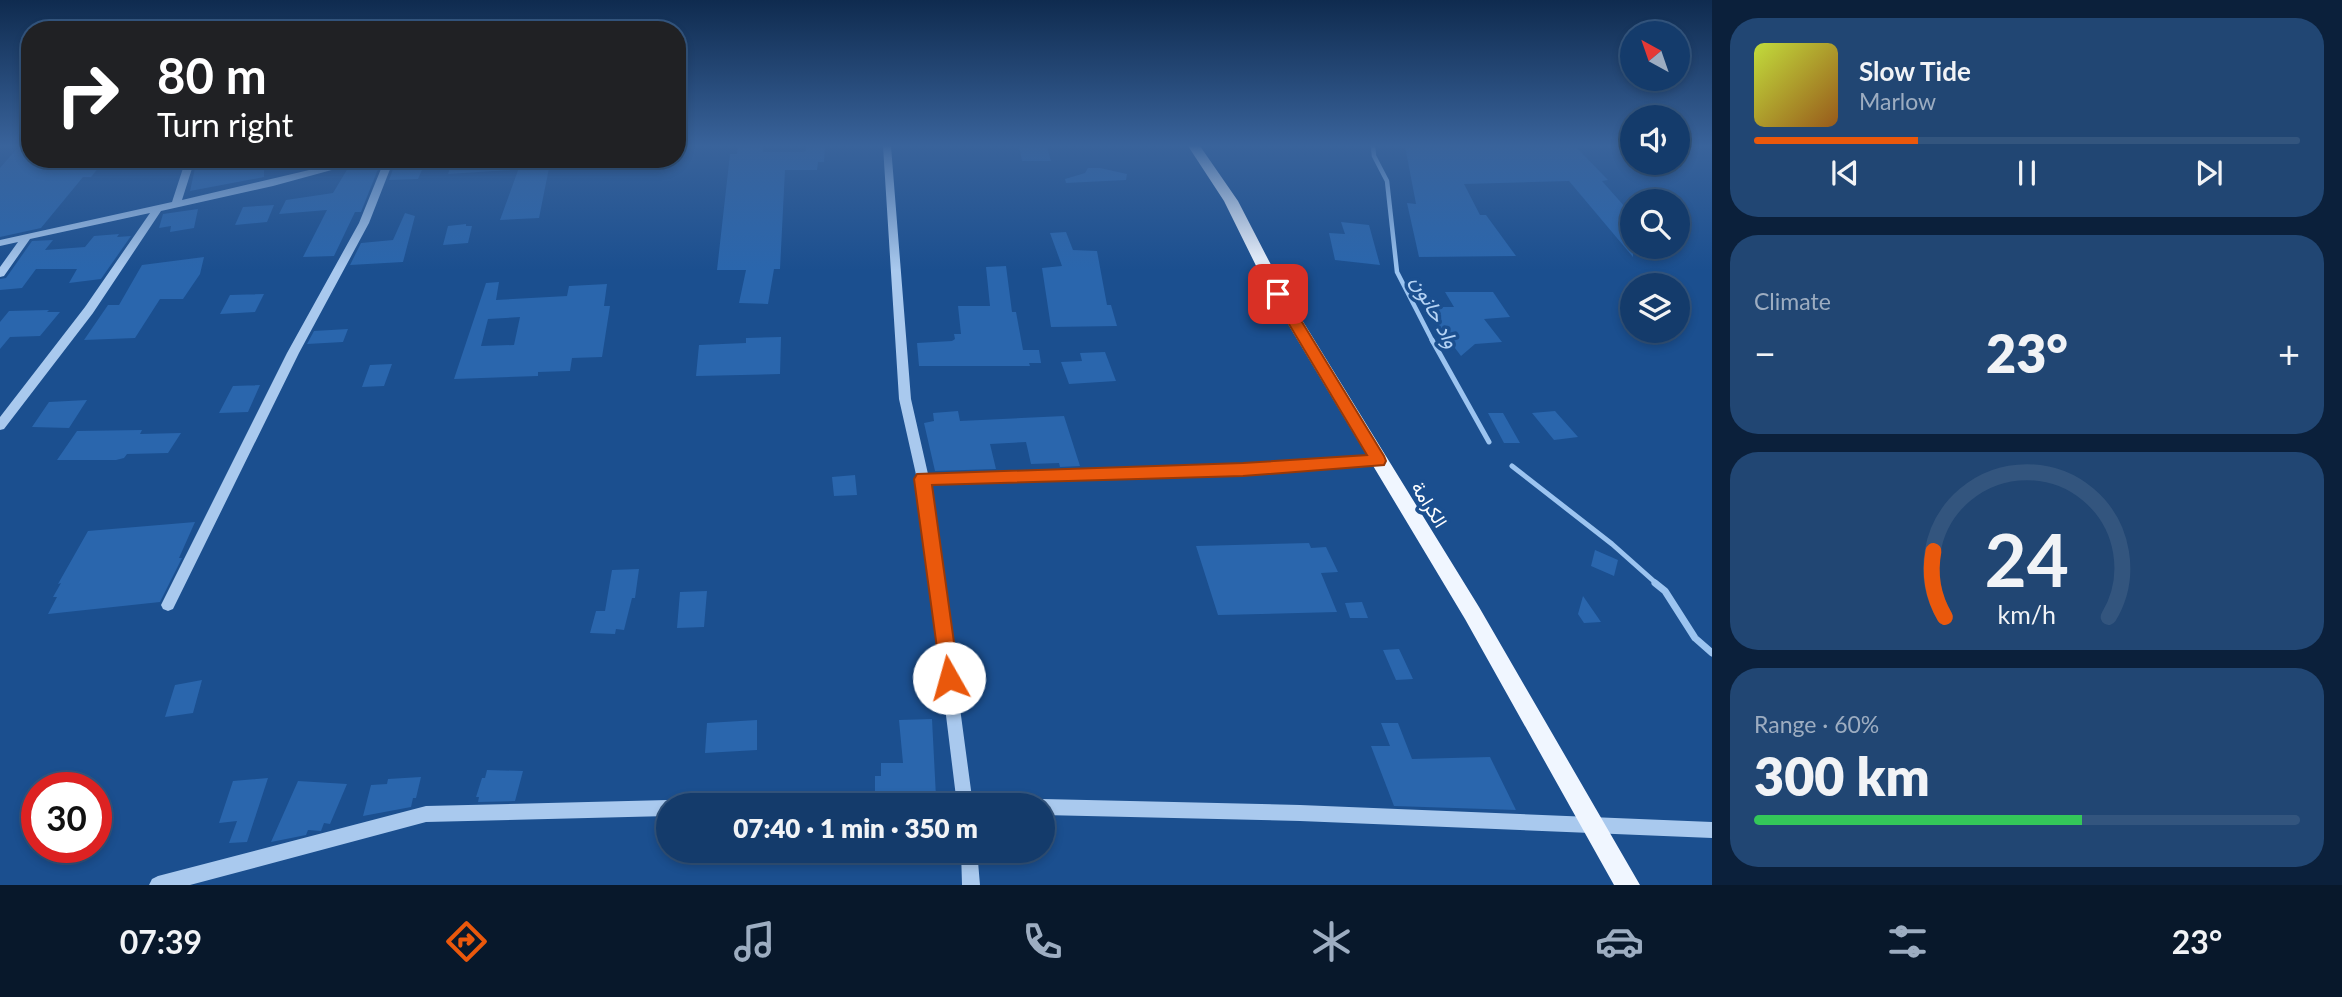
<!DOCTYPE html>
<meta charset="utf-8">
<style>
:root{--surface:#143b6b;--page:#214673;--text:#f1f3f6;--muted:#9dadc1;--line:#33557e;--accent:#ea580c}
body{margin:0;font-family:Lato,Vazirmatn,sans-serif;background:var(--page);color:var(--text);height:100vh;display:flex;flex-direction:column;font-size:26px;white-space:nowrap}
*{box-sizing:border-box;margin:0}
p{font-size:23px;color:var(--muted)}
.icon{flex:none;width:38px;height:38px;fill:none;stroke:currentColor;stroke-width:2;stroke-linecap:round;stroke-linejoin:round}
.map{position:relative;flex:1;overflow:hidden}
.side{display:flex;flex-direction:column;gap:18px;padding:18px;background:#0b203b;width:630px}
.side>*{flex:none}
.banner{position:absolute;left:21px;top:21px;width:665px;height:147px;border-radius:28px;box-shadow:0 4px 10px #0003,0 0 0 2px var(--line);background:#202124;color:#fff;overflow:hidden}
.needle{width:46px;rotate:320deg}
.tools{position:absolute;left:1620px;top:21px;display:grid;gap:14px}
.tools a{display:grid;place-items:center;width:70px;height:70px;border-radius:50%;background:var(--surface);box-shadow:0 4px 10px #0003,0 0 0 2px var(--line);font-size:35px}
.speed{position:absolute;left:21px;top:772px;display:flex;gap:14px;font-size:35px;font-weight:700;text-align:center}
.speed>*{display:grid;place-content:center;width:91px;height:91px;border-radius:50%;background:var(--surface);box-shadow:0 4px 10px #0003,0 0 0 2px var(--line);line-height:1}
.speed .limit{border:10px solid #d22;background:#fff;color:#111}
.pin{position:absolute;display:grid;place-items:center;width:60px;height:60px;color:#fff;margin:-30px;border-radius:14px;box-shadow:0 4px 10px #0006}
.me{position:absolute;width:77px;margin:-38px;rotate:353deg;stroke-linejoin:round;filter:drop-shadow(0 0 5px #0008)}
.turn{display:flex;align-items:center;gap:24px;height:147px;padding:0 21px;font-size:32px}
.turn .icon{width:91px;height:91px;stroke-width:2.5}
.turn b{display:block;font-size:49px;line-height:60px}
.big{font-size:52px;font-weight:800;line-height:1.1}
.side .tile{flex:1;display:flex;flex-direction:column;justify-content:center;gap:10px;min-width:0;padding:0 24px;border-radius:28px;background:var(--page)}
.side .dial{align-items:center;gap:0}
.dial svg{height:182px;overflow:visible;fill:none;stroke:var(--line);stroke-width:7;stroke-linecap:round;text-anchor:middle}
.dial text{fill:var(--text);stroke:none}
.song{display:flex;align-items:center;gap:21px}
.cover{width:84px;height:84px;border-radius:10px;background:linear-gradient(135deg,hsl(70 70% 55%),hsl(30 70% 35%))}
.played{height:7px;border-radius:4px;background:linear-gradient(90deg,var(--accent) 30%,var(--line) 30%)}
.keys{display:flex;justify-content:space-around;direction:ltr}
.heat{display:flex;justify-content:space-between;align-items:center;font-size:38px;direction:ltr}
.charge{height:10px;border-radius:5px;background:linear-gradient(90deg,#34c759 60%,var(--line) 0)}
.trip{position:absolute;left:656px;top:793px;width:399px;height:70px;border-radius:35px;background:var(--surface);box-shadow:0 4px 10px #0003,0 0 0 2px var(--line);font-weight:800;line-height:70px;text-align:center}
.dock{display:flex;height:112px;justify-content:space-around;align-items:center;background:#08182b;color:var(--muted)}
.dock .icon{width:49px;height:49px}
.dock .active{color:var(--accent)}
.dock b{font-size:32px;color:var(--text)}
main{display:flex;flex:1;min-height:0}
.map>svg:first-child{display:block}
.lines{fill:none;stroke-linecap:round;stroke-linejoin:round}
.stream-far2{stroke:#9cc4f0;stroke-width:4.5}
.stream-far1{stroke:#9cc4f0;stroke-width:5}
.stream{stroke:#9cc4f0;stroke-width:7}
.building{fill:#2a66ad;fill-rule:evenodd}
.minor{fill:#a9c9ee;fill-rule:evenodd}
.major{fill:#f0f6ff;fill-rule:evenodd}
.route{fill:#ea580c;stroke:#983908;stroke-width:2}
.labels{text-anchor:middle;dominant-baseline:central;stroke-width:7;stroke-linejoin:round;paint-order:stroke}
.street-label{font-size:19px;fill:#fff;stroke:#1b4f8f}
.water-label{font-size:21px;font-style:italic;fill:#b5d3f5;stroke:#1b4f8f}
</style>
<main>
<div class="map">
<svg width="1712" height="885" viewBox="0 0 1712 885">
<rect width="100%" height="100%" fill="#1b4f8f"/>
<g class="lines">
<path class="stream-far2" d="M1373,146L1374,156L1387,181L1397,272L1433,342"/>
<path class="stream-far1" d="M1432,340L1489,442
M1512,466L1612,544L1657,584"/>
<path class="stream" d="M1655,583L1665,591L1695,638L1712,653"/>
</g>
<path class="building" d="M19,146H30V160L104,161L91,177H83L41,228L0,237V168Z
M738,146H763V152H802L806,151V146H825L824,162H818L817,170H785L780,269H774L768,304L739,303L746,270H717L730,154H737Z
M1019,146H1047L1051,161H1022Z
M1405,146H1575L1608,180L1602,181L1633,216V257L1569,181L1464,184L1480,215H1486L1516,256L1419,257L1407,203L1416,204Z
M197,159H264V177L190,191Z
M374,159H382L361,212H355L334,256L303,257L327,210L279,214L286,200L333,193L348,168Z
M453,159H511V170L448,174Z
M534,161L533,164L550,163L539,218L500,220L521,162Z
M425,163L418,179L389,180L395,164Z
M1088,168H1100L1127,174L1126,180L1066,183L1065,179L1085,173Z
M274,205L267,222L235,225L243,207Z
M198,209L194,228L170,232L171,226L159,228L163,214Z
M405,213L415,216L403,262L350,265L361,243L393,240Z
M1341,222L1369,225L1380,265L1335,260L1329,233L1345,234Z
M466,224V226H472L468,243L443,245L448,226Z
M1066,232L1073,250L1097,251L1107,305H1111L1117,326L1051,327L1042,268L1062,266L1050,233Z
M119,234L117,237L131,236L101,279L69,283L77,269H36L22,288L0,290V279L6,278L32,241L53,240L45,250L85,247L94,236Z
M204,257L200,274L183,299H160L135,338L84,340L108,305H119L142,265Z
M1006,266L1012,312H1016L1023,350H1039L1041,363H1029L1030,366H919L917,343L952,341L955,339L954,334H961L958,306H990L986,267Z
M499,282L496,300L567,296L569,286L607,284L604,306H610L602,357L572,358L570,371L538,372V376L454,379L486,283ZM520,317L514,345L481,346L488,319Z
M1445,292H1493L1510,317L1484,319L1502,342L1475,344L1461,356L1434,320H1437L1430,307H1454Z
M264,294L255,312L220,314L230,295Z
M49,310L47,312H60L40,336L10,337L0,349V322L9,311Z
M348,329L343,342L307,344L314,331Z
M781,337L780,374L696,376L699,345L746,343V338Z
M1105,352L1116,381L1069,384L1061,362L1082,361L1080,353Z
M392,364L384,386L362,387L370,365Z
M260,385L248,412L219,413L233,386Z
M87,400L69,428L32,427L49,402Z
M958,411L960,421L1064,416L1080,466L1060,467L1059,463L1031,464L1026,442L990,444L996,469L935,471L924,423L934,421L933,413Z
M1555,411L1578,437L1554,440L1532,413Z
M1488,413H1503L1520,443H1504Z
M142,430L140,434L181,433L168,453L127,454L124,458L116,460H57L77,431Z
M855,475L857,495L834,496L832,477Z
M195,522L179,558H182L160,602L48,614L57,597H53L61,583L58,584L88,531Z
M1309,543L1311,548L1326,547L1338,572L1321,573L1337,612L1218,615L1196,546Z
M1595,550L1618,560L1614,576L1591,566Z
M639,569L635,598H632L624,630L616,629L615,634L590,633L596,611H605L612,570Z
M707,591L704,627L677,628L680,592Z
M1583,596L1601,622L1584,623L1578,614Z
M1362,602L1368,618H1350L1345,603Z
M1399,649L1413,679L1396,680L1383,650Z
M202,680L193,713L165,717L175,685Z
M932,719L936,797L886,798V791H875V776H881V763H903L899,720Z
M757,720V750L705,753L707,723Z
M1381,723H1398L1412,759L1490,757L1516,810L1394,806L1371,746H1390Z
M487,770L523,771L515,801L478,802L479,797H476L482,778H485Z
M421,777L416,798H413L411,807L363,816L371,785L387,784L388,779Z
M268,778L247,842L229,843L237,821L219,823L233,781Z
M298,781L347,784L330,824L324,823L321,831L308,830L306,835L271,842Z"/>
<g class="lines">
<path class="minor" d="M883,146H891L911,399L928,474L1243,465L1378,456L1382,458L1384,461L1382,464L1378,466L1243,475L930,484L973,805H957L917,479L899,399Z
M186,159H195L182,200L356,159H372L273,186L161,211L93,313L4,429L0,430V417L85,307L150,213L30,239L4,276L0,277V267L18,242L0,246V240L172,202Z
M385,159H394L369,223L299,353L173,609L168,611L163,609L161,605L287,353L359,223Z
M1043,799L1300,805L1712,822V838L1300,821L1043,815V805H1036L1037,801Z
M668,800L674,802L675,805H668V816L426,822L190,885H149L152,879L158,876L426,806Z
M961,850H977L980,885H962Z"/>
<path class="major" d="M1188,146H1200L1238,201L1286,294L1479,607L1640,885H1614L1465,619L1270,294L1224,201Z"/>
</g>
<linearGradient id="sky" x2="0" y2="1"><stop stop-color="#0f2b4f"/><stop offset="0.54" stop-color="#39639b"/><stop offset="1" stop-color="#39639b" stop-opacity="0"/></linearGradient>
<rect width="1712" height="270" fill="url(#sky)"/>
<path class="route" d="M1278,290L1283,291L1384,456L1386,461L1384,465L1243,476L932,485L959,678L956,685L949,687L942,685L914,479L917,474L1243,463L1367,455L1271,294Z"/>
<g class="labels">
<g class="street-label">
<text transform="translate(1430 504) rotate(58)">الكرامة</text>
</g>
<g class="water-label">
<text transform="translate(1436 311) rotate(62)">واد حانون</text>
</g>
</g>
</svg>
<div class="tools">
<a><svg class="needle" viewBox="-14 -14 28 28"><path d="M0-13l5 13h-10z" fill="#e53935"/><path d="M0 13l5-13h-10z" fill="#9dadc1"/></svg></a>
<a><svg class="icon" aria-label="sound" viewBox="0 0 24 24"><path d="M4 9h4l5-4v14l-5-4H4zM17 9q2 3 0 6"/></svg></a>
<a><svg class="icon" aria-label="search" viewBox="0 0 24 24"><circle cx="10" cy="10" r="6"/><path d="M15 15l6 6"/></svg></a>
<a><svg class="icon" aria-label="layers" viewBox="0 0 24 24"><path d="M12 4l9 5-9 5-9-5zM3 14l9 5 9-5"/></svg></a>
</div>
<div class="speed"><div class="limit">30</div></div>
<div class="pin" style="left:1278px;top:294px;background:#d93025"><svg class="icon" aria-label="arrive" viewBox="0 0 24 24"><path d="M6 21V4h12l-3 4 3 4H6"/></svg></div>
<svg class="me" style="left:949px;top:678px" viewBox="-20 -20 40 40"><circle r="19" fill="#fff"/><path d="M0-13L10 11 0 6-10 11z" fill="#ea580c"/></svg>
<div class="trip">07:40 · 1 min · 350 m</div>
<div class="banner">
<div class="turn"><svg class="icon" aria-label="right" viewBox="0 0 24 24"><path d="M7 20v-9h11M14 6l5 5-5 5"/></svg><div><b>80 m</b>Turn right</div></div>
</div>
</div>
<section class="side">
<div class="tile">
<div class="song"><i class="cover"></i><div><b>Slow Tide</b><p>Marlow</p></div></div>
<div class="played"></div>
<div class="keys"><svg class="icon" aria-label="previous" viewBox="0 0 24 24"><path d="M18 5L8 12l10 7zM5 5v14"/></svg><svg class="icon" aria-label="pause" viewBox="0 0 24 24"><path d="M8 5v14M16 5v14"/></svg><svg class="icon" aria-label="next" viewBox="0 0 24 24"><path d="M6 5l10 7-10 7zM19 5v14"/></svg></div>
</div>
<div class="tile"><p>Climate</p>
<div class="heat"><a>−</a><b class="big">23°</b><a>+</a></div>
</div>
<div class="tile dial"><svg viewBox="0 0 100 80">
<path d="M14 69A42 42 0 1 1 86 69"/>
<path d="M14 69A42 42 0 0 1 9 40" stroke="#ea580c"/>
<text x="50" y="56" font-size="32" font-weight="700">24</text>
<text x="50" y="72" font-size="11">km/h</text>
</svg></div>
<div class="tile"><p>Range · 60%</p><b class="big">300 km</b><div class="charge"></div></div>
</section>
</main>
<nav class="dock">
<b>07:39</b>
<svg class="icon active" aria-label="directions" viewBox="0 0 24 24"><path d="M12 3l9 9-9 9-9-9zM9 14v-3h6M13 9l2 2-2 2"/></svg>
<svg class="icon" aria-label="music" viewBox="0 0 24 24"><path d="M9 18V5l10-2v13"/><circle cx="6" cy="18" r="3"/><circle cx="16" cy="16" r="3"/></svg>
<svg class="icon" aria-label="phone" viewBox="0 0 24 24"><path d="M5 4h4l2 5-3 2q2 4 5 5l2-3 5 2v4C11 20 4 13 5 4z"/></svg>
<svg class="icon" aria-label="climate" viewBox="0 0 24 24"><path d="M12 3v18M4 7l16 10M4 17L20 7"/></svg>
<svg class="icon" aria-label="car" viewBox="0 0 24 24"><path d="M5 17H2v-5l4-1 3-4h7l3 4 3 1v5h-3M9 17h6M6 11h13"/><circle cx="7" cy="17" r="2"/><circle cx="17" cy="17" r="2"/></svg>
<svg class="icon" aria-label="filters" viewBox="0 0 24 24"><path d="M4 7h16M4 17h16"/><circle cx="9" cy="7" r="2"/><circle cx="15" cy="17" r="2"/></svg>
<b>23°</b>
</nav>
